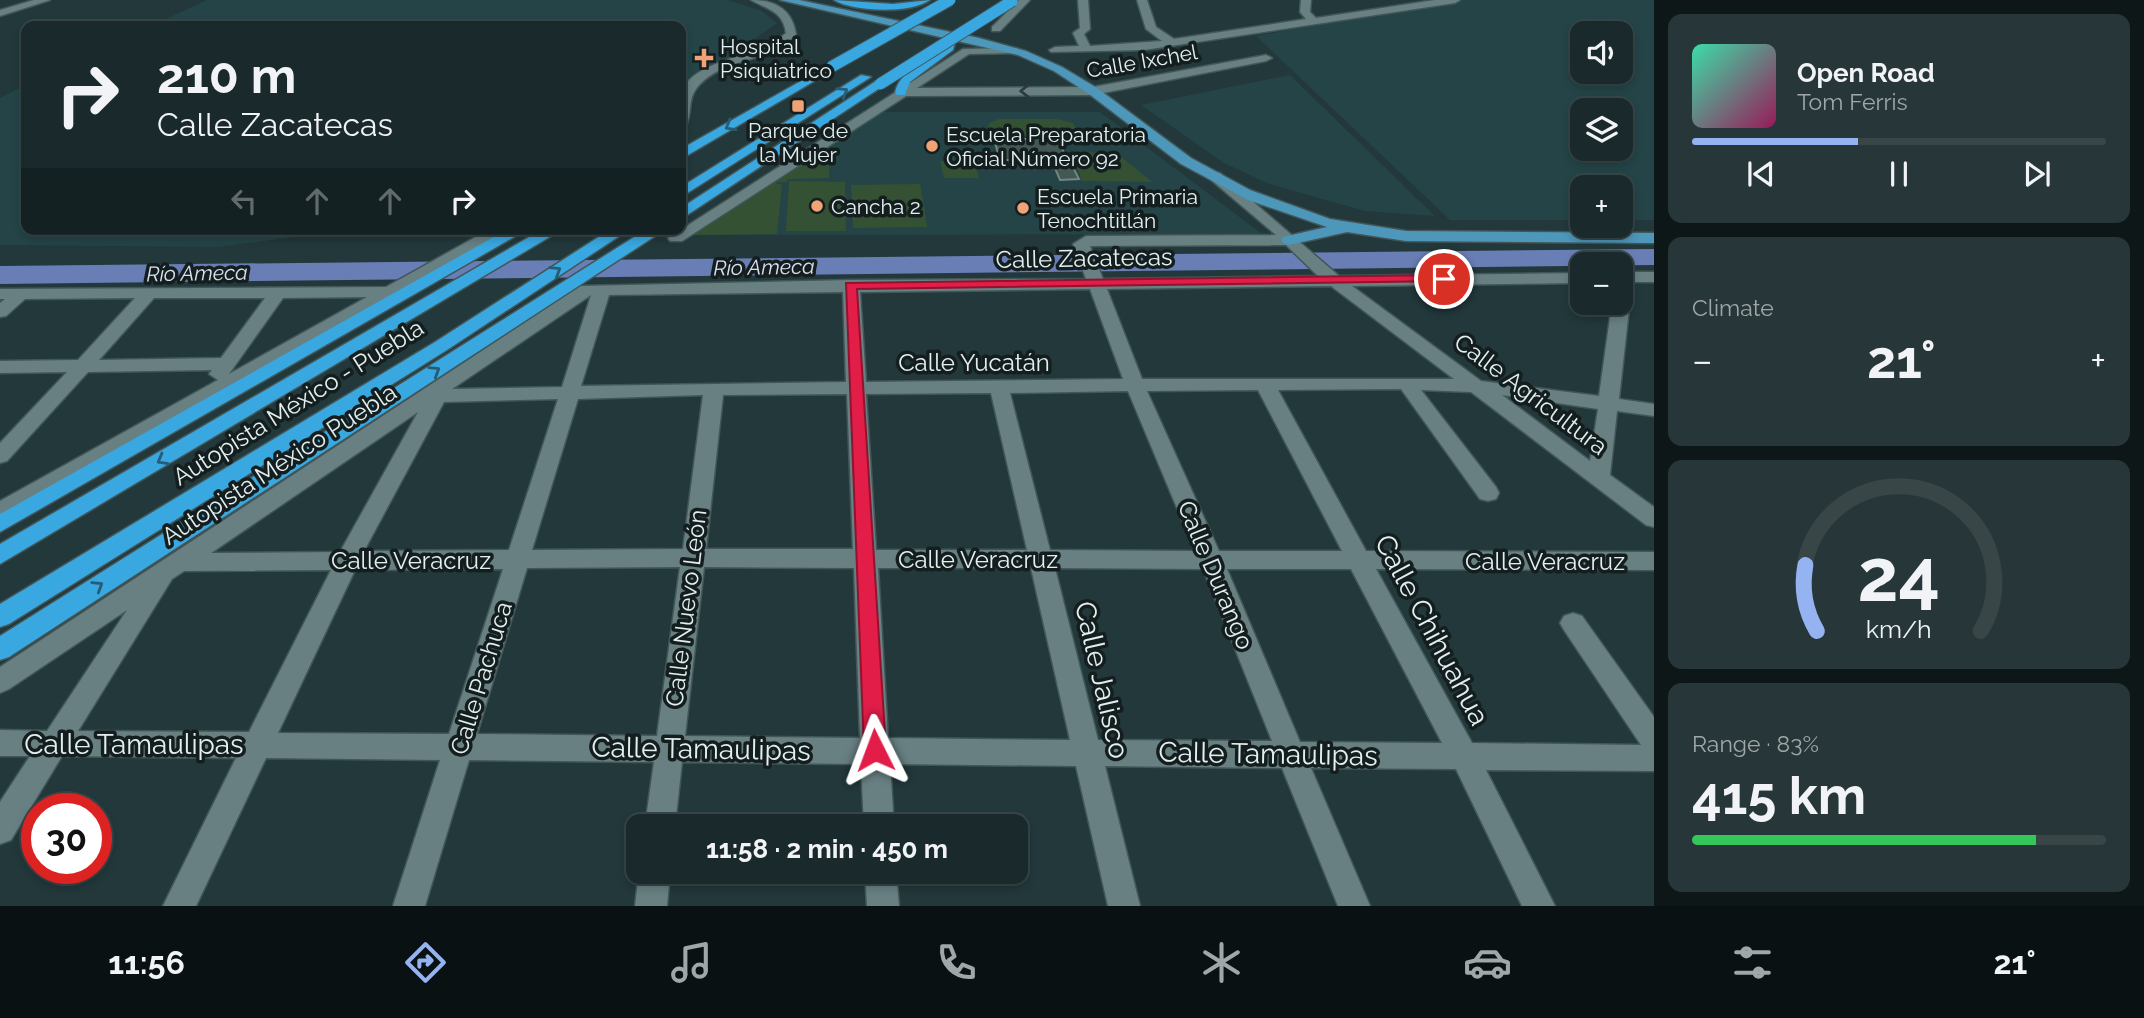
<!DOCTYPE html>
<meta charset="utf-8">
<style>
:root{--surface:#1a2a2c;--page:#273638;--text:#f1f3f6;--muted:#9fa7a9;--line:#384648;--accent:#95b2f1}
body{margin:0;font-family:Raleway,sans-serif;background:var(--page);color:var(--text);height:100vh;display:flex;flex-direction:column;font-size:26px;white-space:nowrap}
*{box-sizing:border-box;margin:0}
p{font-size:23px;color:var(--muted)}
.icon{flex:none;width:38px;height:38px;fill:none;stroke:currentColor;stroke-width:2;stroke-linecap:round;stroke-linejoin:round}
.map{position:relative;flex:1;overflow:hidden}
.details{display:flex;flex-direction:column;gap:14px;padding:14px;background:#0e1718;width:490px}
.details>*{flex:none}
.guide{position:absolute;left:21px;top:21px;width:665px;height:214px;border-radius:14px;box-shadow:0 4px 10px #0003,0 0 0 2px var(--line);background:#1a2a2c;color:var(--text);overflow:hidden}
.controls{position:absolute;left:1570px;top:21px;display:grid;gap:14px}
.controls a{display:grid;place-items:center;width:63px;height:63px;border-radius:14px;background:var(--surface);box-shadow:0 4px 10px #0003,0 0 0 2px var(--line);font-size:35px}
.speed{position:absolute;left:21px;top:793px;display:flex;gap:14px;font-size:35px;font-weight:700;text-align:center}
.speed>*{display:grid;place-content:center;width:91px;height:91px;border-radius:50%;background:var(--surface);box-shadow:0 4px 10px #0003,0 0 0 2px var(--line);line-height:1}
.speed .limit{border:10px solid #d22;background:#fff;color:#111}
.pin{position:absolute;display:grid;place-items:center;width:60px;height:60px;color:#fff;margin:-30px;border:4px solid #fff;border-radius:50%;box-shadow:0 2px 7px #0007}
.me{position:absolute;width:77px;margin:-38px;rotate:357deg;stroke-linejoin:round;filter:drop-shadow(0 0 5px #0008)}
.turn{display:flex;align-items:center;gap:24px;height:147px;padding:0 21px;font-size:32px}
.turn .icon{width:91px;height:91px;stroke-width:2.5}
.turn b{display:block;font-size:49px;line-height:60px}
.lanes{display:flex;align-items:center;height:66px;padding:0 21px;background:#0003;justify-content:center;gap:35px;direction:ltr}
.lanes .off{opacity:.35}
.big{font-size:52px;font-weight:700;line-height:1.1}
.details .widget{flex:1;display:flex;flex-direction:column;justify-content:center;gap:10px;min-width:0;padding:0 24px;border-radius:14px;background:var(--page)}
.details .dial{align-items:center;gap:0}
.dial svg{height:182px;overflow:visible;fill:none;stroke:var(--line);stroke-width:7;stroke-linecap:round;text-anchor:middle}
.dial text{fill:var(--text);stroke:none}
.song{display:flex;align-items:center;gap:21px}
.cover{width:84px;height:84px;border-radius:10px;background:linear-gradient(135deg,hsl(160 70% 55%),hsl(330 70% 35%))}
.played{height:7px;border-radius:4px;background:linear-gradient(90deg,var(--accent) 40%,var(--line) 40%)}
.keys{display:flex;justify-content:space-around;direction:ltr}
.heat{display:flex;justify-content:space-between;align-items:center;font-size:38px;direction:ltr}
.charge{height:10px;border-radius:5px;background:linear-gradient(90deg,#34c759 83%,var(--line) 0)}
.trip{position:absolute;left:626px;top:814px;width:402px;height:70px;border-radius:14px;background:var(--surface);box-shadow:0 4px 10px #0003,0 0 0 2px var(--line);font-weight:700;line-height:70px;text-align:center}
.tab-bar{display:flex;height:112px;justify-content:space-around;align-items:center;background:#0a1112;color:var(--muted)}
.tab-bar .icon{width:49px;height:49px}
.tab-bar .current{color:var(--accent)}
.tab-bar b{font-size:32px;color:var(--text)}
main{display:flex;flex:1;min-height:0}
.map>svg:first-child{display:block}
.built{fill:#244447;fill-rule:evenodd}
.green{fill:#345133}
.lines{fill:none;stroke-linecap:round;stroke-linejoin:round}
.river{fill:#697eb5;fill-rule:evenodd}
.building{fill:#435852;stroke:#718780;stroke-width:2}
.minor-casing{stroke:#425658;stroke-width:3}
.major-casing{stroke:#425658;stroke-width:3}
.highway-casing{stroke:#425658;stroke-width:3}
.minor{fill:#688082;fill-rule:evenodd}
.major{fill:#4c97ba;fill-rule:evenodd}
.highway{fill:#39a7e0;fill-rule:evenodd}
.highway-bridge-casing{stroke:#425658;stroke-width:13;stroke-linecap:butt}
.highway-bridge{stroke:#39a7e0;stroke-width:11}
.oneway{stroke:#2d3b3d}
.oneway2{stroke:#255c76}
.route{fill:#e11d48;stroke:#92132f;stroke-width:2}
.poi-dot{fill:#efa377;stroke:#141e1f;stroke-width:2.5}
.labels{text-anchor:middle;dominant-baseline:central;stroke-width:7;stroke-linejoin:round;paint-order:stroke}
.far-poi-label{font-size:21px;fill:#e2eff0;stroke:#141e1f;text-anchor:start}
.far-street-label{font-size:21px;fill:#e2eff0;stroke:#141e1f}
.far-water-label{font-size:21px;font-style:italic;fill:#d9e1f1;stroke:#141e1f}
.street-label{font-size:24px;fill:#e2eff0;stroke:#141e1f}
.near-street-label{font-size:28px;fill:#e2eff0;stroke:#141e1f}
</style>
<main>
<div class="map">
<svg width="1654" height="906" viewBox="0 0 1654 906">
<rect width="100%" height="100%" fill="#22383b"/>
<path class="built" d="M207,0H728L762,11L777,23L681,91V26H151Z
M1449,0H1654V220H1621L1620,187H1582V220H1450L1256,36ZM1582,33H1620V72H1582ZM1582,110H1620V149H1582Z
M1290,75L1435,216L1365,211L1269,184L1224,163L1141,105Z
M26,85V229H354L219,247L0,245V98Z
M878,112H1100L1262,234L692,235Z"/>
<path class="green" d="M999,119H1057L1073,123L1076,129C1066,140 999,139 988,128L989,123Z
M830,144L829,178L788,179L787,182H777L776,184H782L777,234L692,235Z
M1108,152L1111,156L1119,155L1152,182L1082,181L1071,153Z
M940,161H974L979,178H944Z
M789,181L845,182L846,231H786Z
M920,184L924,205H852L851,185Z
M852,206H924L927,227L853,228Z"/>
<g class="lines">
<path class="river" d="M1654,249V265L0,284V266Z"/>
</g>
<path class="building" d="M994,139H1058L1067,160H1000Z
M1052,161H1070L1079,179L1060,180Z"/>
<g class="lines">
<g class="minor-casing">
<path id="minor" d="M34,0H50L0,16V10Z
M751,0C775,0 792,9 796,34C771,64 720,57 696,89C688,99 692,114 686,126L681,127C681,117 678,103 681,93C692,59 761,57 786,33C783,11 767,9 751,0Z
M1019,0H1030L1000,31H992V27Z
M1078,0H1088L1090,29L1084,34L1090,46L1162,41L1146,29L1137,0H1147L1156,27L1174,39L1306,19L1300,12L1301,0H1311L1310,12L1316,18L1435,0H1460L1455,3L1144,50L1051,52L1049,50L1055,47L1079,46L1073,33L1080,28Z
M1015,48L1019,49V53L969,54L917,88L1093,87L1266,55L1272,58L1266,61L1093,95L906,96L682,241H670L668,238L963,49Z
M1215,172L1220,173L1339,276L1582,273V283L1352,286L1481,381L1599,396L1612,303H1620V272H1654V282H1632L1619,399L1654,404V416L1617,411L1610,475L1654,507V527L1646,525L1471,392L1421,390L1496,487L1499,493L1496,499L1488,501L1480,499L1401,389L1278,390L1366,551L1654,552V570L1376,569L1472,743L1641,745L1564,630L1560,623L1564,616L1573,613L1582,616L1654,717V771L1486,770L1555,906H1522L1456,769L1311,768L1370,906H1338L1282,768L1105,766L1140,906H1108L1076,766L890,764L894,826H864L861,764L682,762L675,826H645L654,762L469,760L425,906H393L440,760L266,758L196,906H163L236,758L62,756L11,840L0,844V802L30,756H0V730L47,731L127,610L9,689L0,693V667L581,286L851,280L1086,279L1073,244L1086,236L1276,235L1210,179L1208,176ZM1286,245L1318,276L1103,279L1090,246ZM1331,286L1454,379H1142L1107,289ZM1090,289L1123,379L866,382L860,292ZM843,292L846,382L581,386L609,295ZM591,295L562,387L452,389ZM1258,390L1342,551H1219L1147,391ZM1128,391L1195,551L1050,550L1010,393ZM991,393L1027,550H876L866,394ZM847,394L853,549H706L723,395ZM703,395L683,549L532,550L578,399ZM1502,395L1598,409L1590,461ZM558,399L509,550L364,551L444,402ZM418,412L340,552L211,553ZM680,567L657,736L477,734L527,568ZM704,567L854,568L860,738L685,736ZM878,568H1031L1070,740L888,738ZM1055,568L1203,569L1272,741L1098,740ZM503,569L449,734L278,733L355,570ZM1227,569H1351L1442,743L1300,742ZM331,570L249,732L78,731L172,579L184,571Z
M490,229H510L0,519V501L218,380L209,374L212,370L88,372L7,461L0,463V443L67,372L0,373V361L78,360L135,298L25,299L6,316L0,317V303L5,299H0V289L386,287ZM367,297L229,374L283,298ZM154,298H265L221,358L99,360Z
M639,872H670L667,906H635Z
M865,872H896L899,906H867Z"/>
</g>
<g class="major-casing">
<path id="major" d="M780,0H799L979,38L1026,51L1062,67L1097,88L1191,158L1250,190L1330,219L1406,231L1654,233V243L1406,241L1347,232L1289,245L1283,243L1281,240L1283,237L1327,227L1248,200L1181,164L1089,94L1054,71L1018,55Z"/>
</g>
<g class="highway-casing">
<path id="highway" d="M834,0L893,4L930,0C910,14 854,12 834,0Z
M947,37L956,39L953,50L910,82L905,95H897L895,92C902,65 936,61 947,37Z
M831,64L837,67L835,69L681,159V149Z
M861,75L871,77L681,197V187Z
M876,81L886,84L681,219V208Z
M508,229H528L0,532V514Z
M543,229H563L0,564V544Z
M611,229H630L447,350L9,624L0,627V604L435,342Z
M647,229H666L9,657L0,660V636Z"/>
</g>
<use href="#minor" class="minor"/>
<use href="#major" class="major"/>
<use href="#highway" class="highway"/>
<g class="highway-bridge-casing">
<path id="highway-bridge" d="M831,67L950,0
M880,84L1012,1"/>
</g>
<use href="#highway-bridge" class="highway-bridge"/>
</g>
<defs><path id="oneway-chevron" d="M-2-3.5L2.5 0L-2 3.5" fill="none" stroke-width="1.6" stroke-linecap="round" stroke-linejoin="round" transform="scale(1.75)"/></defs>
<use class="oneway" href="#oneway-chevron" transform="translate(1025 91) rotate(180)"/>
<g class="oneway2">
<use href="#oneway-chevron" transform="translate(843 92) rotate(-32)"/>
<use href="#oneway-chevron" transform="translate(730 126) rotate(150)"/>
<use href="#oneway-chevron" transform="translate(556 271) rotate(-32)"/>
<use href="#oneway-chevron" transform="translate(435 371) rotate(-32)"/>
<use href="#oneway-chevron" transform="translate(162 460) rotate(150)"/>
<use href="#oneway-chevron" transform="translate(98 586) rotate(-32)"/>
</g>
<path class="route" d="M1444,275L1450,279L1448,281L857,289L886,750L883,757L875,760L868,757L864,750L846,283Z"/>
<g class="poi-dot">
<path d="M700.5 47.5h7v7h7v7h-7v7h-7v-7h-7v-7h7z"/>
<rect x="791" y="99" width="14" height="14" rx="3.5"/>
<circle cx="932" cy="146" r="7"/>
<circle cx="817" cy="206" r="7"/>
<circle cx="1023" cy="208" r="7"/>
</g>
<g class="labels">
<g class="far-poi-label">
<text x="720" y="46">Hospital<tspan x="720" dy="24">Psiquiatrico</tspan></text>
<text x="798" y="130" text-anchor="middle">Parque de<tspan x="798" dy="24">la Mujer</tspan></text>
<text x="946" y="134">Escuela Preparatoria<tspan x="946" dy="24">Oficial Número 92</tspan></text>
<text x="1037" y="196">Escuela Primaria<tspan x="1037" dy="24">Tenochtitlán</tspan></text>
<text x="831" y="206">Cancha 2</text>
</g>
<g class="far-street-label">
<text transform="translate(1142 61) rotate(-10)">Calle Ixchel</text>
</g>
<g class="far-water-label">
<text transform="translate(764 267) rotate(-1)">Río Ameca</text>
<text transform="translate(197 273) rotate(-1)">Río Ameca</text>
</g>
<g class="street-label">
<text transform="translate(1084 258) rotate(-1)">Calle Zacatecas</text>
<text x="974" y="362">Calle Yucatán</text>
<text transform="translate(1531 394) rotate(37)">Calle Agricultura</text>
<text transform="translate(298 402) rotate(-32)">Autopista México - Puebla</text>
<text transform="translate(279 464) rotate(-33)">Autopista México Puebla</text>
<text x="978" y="559">Calle Veracruz</text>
<text x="411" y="560">Calle Veracruz</text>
<text x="1545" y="561">Calle Veracruz</text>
<text transform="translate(1216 575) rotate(67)">Calle Durango</text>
<text transform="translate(686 608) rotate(-83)">Calle Nuevo León</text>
<text transform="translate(481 678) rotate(-73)">Calle Pachuca</text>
</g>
<g class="near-street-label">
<text transform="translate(1432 630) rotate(62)">Calle Chihuahua</text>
<text transform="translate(1102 680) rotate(77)">Calle Jalisco</text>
<text x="134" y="744">Calle Tamaulipas</text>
<text transform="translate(701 749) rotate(1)">Calle Tamaulipas</text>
<text transform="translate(1268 754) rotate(1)">Calle Tamaulipas</text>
</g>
</g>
</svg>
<div class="controls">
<a><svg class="icon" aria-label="sound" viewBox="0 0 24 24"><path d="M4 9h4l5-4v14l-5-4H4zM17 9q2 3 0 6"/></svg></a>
<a><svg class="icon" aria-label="layers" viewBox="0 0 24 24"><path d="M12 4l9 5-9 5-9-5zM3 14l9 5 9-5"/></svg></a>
<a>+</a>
<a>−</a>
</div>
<div class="speed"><div class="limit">30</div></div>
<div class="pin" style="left:1444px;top:279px;background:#d93025"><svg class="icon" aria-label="arrive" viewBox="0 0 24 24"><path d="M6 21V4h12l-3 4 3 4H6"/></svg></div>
<svg class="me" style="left:875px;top:750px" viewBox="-20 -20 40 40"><path d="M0-17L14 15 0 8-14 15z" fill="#e11d48" stroke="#fff" stroke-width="4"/></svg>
<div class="trip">11:58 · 2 min · 450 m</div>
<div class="guide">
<div class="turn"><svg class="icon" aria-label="right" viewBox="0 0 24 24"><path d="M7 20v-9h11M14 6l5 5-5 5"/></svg><div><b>210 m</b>Calle Zacatecas</div></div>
<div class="lanes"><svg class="icon off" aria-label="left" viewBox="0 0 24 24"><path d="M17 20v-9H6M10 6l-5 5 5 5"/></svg><svg class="icon off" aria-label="ahead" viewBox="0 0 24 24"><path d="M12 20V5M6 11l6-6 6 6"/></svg><svg class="icon off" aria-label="ahead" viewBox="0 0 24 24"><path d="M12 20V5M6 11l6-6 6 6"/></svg><svg class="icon" aria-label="right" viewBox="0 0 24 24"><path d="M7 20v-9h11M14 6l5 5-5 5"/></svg></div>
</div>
</div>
<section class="details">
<div class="widget">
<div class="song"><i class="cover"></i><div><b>Open Road</b><p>Tom Ferris</p></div></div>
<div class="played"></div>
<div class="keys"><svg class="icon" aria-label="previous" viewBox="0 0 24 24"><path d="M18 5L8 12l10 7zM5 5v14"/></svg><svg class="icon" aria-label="pause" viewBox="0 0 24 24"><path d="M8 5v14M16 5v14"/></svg><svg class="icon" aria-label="next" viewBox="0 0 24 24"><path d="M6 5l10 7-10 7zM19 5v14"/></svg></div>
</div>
<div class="widget"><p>Climate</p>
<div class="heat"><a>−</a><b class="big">21°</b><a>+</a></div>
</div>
<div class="widget dial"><svg viewBox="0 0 100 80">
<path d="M14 69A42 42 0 1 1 86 69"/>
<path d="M14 69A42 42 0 0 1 9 40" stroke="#95b2f1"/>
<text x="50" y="56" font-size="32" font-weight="700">24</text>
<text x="50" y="72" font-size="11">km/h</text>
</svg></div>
<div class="widget"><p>Range · 83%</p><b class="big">415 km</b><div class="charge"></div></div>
</section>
</main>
<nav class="tab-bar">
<b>11:56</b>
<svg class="icon current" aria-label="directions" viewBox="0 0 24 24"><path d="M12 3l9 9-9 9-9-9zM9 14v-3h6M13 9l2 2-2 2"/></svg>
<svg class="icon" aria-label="music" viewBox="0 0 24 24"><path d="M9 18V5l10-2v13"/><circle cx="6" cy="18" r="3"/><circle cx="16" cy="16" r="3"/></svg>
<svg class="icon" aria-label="phone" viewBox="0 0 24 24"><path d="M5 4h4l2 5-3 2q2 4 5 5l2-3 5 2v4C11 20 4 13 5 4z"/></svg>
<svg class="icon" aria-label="climate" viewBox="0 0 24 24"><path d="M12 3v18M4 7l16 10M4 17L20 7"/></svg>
<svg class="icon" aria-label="car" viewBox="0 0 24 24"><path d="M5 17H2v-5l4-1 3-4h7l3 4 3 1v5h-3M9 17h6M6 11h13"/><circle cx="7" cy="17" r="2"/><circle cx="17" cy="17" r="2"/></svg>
<svg class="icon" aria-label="filters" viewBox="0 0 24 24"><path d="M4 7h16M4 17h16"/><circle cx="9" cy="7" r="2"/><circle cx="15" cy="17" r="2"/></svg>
<b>21°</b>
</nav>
